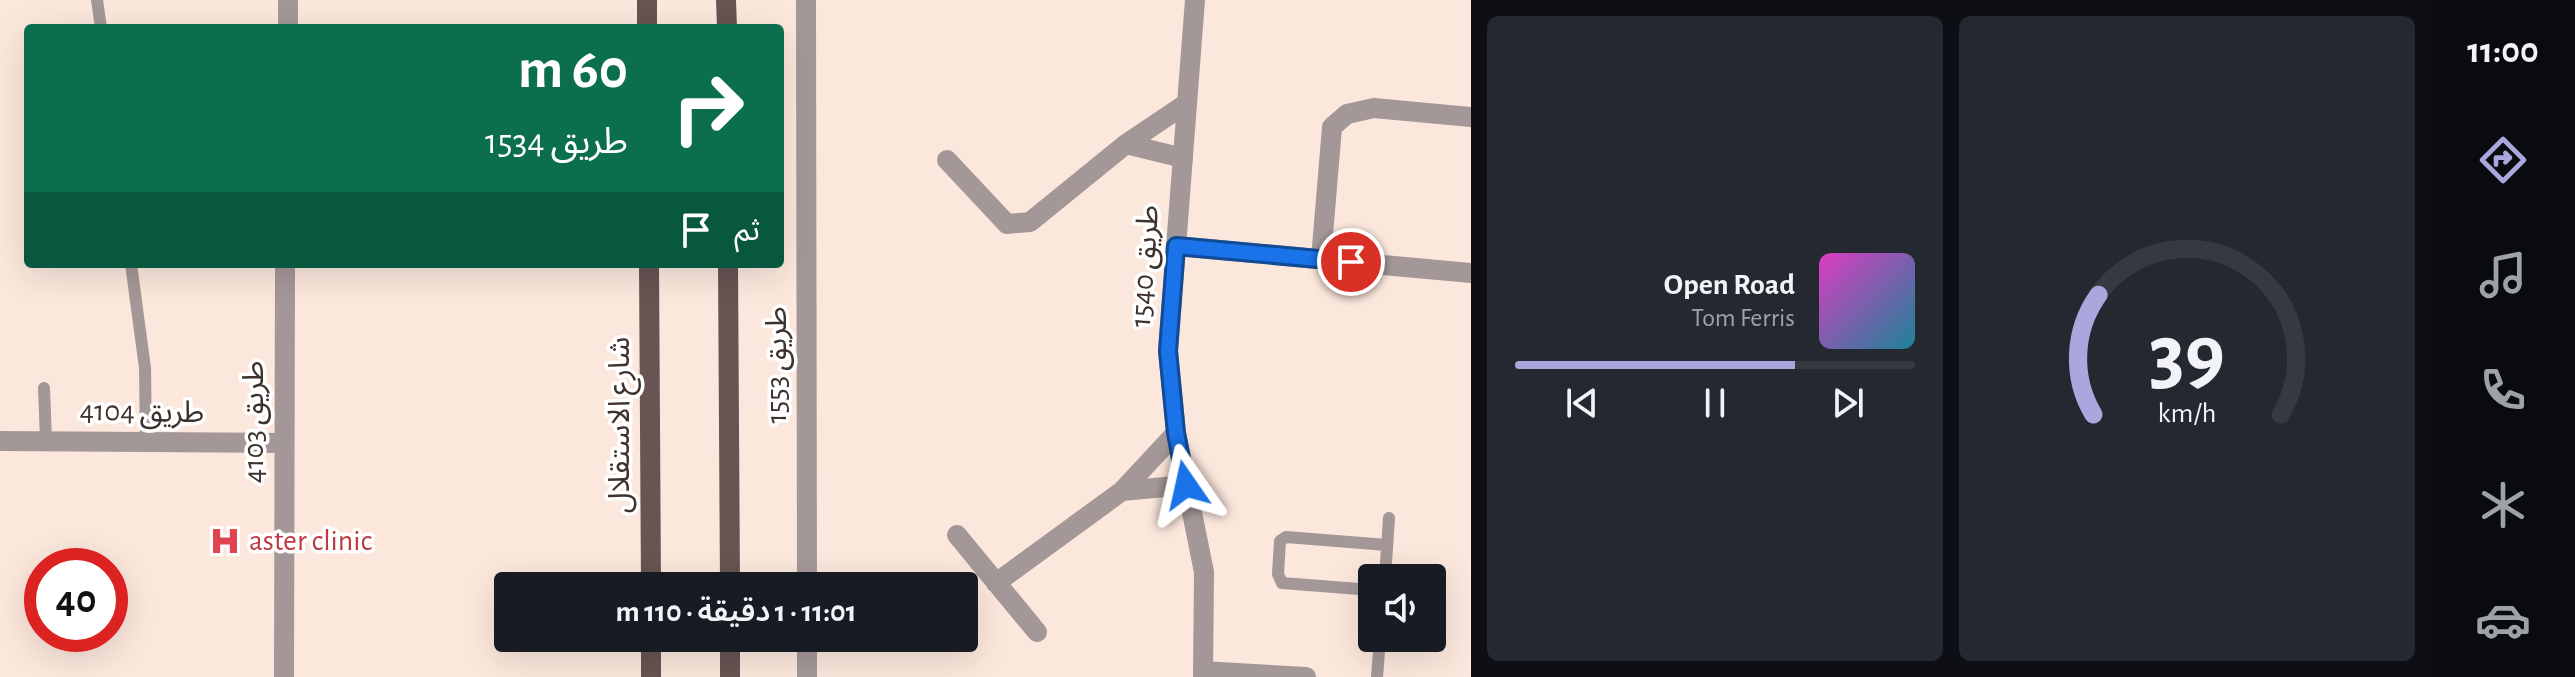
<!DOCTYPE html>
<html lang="ar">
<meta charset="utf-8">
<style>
:root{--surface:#171b24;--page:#242831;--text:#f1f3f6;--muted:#9ea1a6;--line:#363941;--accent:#aaa7de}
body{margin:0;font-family:"Alegreya Sans","Noto Sans Arabic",sans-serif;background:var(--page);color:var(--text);direction:rtl;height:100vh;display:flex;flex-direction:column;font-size:30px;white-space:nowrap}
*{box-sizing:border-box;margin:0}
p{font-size:26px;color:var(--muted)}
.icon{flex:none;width:44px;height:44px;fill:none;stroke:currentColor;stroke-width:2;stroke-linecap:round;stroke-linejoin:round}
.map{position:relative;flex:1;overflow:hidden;direction:ltr}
.side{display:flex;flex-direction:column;gap:16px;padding:16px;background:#0d0f14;width:960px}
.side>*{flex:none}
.hud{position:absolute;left:24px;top:24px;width:760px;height:244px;border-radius:8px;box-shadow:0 8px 32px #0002;direction:rtl;background:#0b6e4f;color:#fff;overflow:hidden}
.controls{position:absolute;left:1358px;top:564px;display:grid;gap:16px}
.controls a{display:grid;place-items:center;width:88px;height:88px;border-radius:8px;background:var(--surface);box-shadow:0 8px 32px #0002;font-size:40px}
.speed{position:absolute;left:24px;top:548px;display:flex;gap:16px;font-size:40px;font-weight:700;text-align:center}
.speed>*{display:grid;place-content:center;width:104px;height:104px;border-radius:50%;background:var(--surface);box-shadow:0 8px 32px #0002;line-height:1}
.speed .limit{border:12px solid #d22;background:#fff;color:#111}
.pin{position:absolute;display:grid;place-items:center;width:68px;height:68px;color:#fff;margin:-34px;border:4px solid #fff;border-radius:50%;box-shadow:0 2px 8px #0007}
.me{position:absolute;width:88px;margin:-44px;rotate:349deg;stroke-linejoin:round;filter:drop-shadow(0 0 6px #0008)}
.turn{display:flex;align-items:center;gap:28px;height:168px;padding:0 24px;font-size:36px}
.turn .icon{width:104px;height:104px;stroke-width:2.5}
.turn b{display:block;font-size:56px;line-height:68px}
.then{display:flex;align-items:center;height:76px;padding:0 24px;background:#0003;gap:16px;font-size:30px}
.side .tile{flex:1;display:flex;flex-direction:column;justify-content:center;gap:12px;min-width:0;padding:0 28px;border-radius:12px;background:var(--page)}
.side .dial{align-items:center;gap:0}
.dial svg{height:208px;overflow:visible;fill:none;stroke:var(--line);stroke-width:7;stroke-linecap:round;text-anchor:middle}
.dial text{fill:var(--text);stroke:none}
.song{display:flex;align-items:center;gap:24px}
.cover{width:96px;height:96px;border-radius:12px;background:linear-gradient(135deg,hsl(310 70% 55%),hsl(190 70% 35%))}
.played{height:8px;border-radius:4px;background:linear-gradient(90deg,var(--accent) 70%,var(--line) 70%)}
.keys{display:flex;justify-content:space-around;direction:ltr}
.side .tiles{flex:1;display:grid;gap:16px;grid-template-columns:repeat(2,1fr)}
.trip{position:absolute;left:494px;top:572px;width:484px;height:80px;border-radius:8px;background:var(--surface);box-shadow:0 8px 32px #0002;font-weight:600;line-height:80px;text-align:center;direction:rtl}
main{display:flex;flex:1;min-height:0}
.tab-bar{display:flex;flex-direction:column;width:144px;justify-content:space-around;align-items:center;background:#090b0e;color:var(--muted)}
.tab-bar .icon{width:56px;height:56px}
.tab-bar .active{color:var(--accent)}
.tab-bar b{font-size:36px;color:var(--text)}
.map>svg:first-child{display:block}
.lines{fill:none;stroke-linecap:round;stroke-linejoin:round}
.service{stroke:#a49797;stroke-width:12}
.minor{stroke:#a49797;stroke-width:20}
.tertiary{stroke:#a49797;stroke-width:20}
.primary{stroke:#695353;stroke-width:20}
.route-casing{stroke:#114b97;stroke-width:20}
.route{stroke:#1a73e8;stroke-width:14}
.labels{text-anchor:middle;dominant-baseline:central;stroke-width:7;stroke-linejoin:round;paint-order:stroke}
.street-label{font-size:30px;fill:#3d322d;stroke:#fff}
.health-label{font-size:30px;fill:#be3a42;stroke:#fff;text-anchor:start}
</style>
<main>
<nav class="tab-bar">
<b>11:00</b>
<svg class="icon active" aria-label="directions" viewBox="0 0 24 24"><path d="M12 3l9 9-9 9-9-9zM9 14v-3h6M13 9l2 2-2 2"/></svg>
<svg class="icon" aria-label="music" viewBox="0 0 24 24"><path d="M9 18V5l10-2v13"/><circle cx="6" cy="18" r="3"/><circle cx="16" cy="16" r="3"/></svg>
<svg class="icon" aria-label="phone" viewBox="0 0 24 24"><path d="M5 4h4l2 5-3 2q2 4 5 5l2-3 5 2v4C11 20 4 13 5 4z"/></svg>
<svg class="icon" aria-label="climate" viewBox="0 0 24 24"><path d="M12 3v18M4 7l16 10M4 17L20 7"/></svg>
<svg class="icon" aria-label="car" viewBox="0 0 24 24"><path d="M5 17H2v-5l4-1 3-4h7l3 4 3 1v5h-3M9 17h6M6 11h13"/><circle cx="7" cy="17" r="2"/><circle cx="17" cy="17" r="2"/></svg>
</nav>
<section class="side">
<div class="tiles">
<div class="tile dial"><svg viewBox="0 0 100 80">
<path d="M14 69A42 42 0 1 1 86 69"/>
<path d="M14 69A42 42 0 0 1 16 23" stroke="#aaa7de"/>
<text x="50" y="56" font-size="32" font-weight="700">39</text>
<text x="50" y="72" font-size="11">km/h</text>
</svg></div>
<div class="tile">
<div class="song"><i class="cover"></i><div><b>Open Road</b><p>Tom Ferris</p></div></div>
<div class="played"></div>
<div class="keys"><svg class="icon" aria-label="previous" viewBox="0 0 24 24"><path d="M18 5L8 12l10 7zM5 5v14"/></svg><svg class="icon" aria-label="pause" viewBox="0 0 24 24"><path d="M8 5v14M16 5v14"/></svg><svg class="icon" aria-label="next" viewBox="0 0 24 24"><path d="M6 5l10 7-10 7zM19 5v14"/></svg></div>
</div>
</div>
</section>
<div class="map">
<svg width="1471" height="677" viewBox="0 0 1471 677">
<rect width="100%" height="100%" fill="#fce7dc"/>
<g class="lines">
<path class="service" d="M97,0L101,28
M131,264L145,368L146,442
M44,388L46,441
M1385,578L1389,518
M1372,590L1282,583L1278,574L1280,541L1286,537L1387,545
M1377,677L1380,638"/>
<path class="minor" d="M806,0L807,586
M288,28V0
M1126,144L1183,158
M947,160L1007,224L1030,222L1126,144L1187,103
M1176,246L1471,273
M1321,259L1332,127L1347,114L1374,108L1471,117
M0,441L283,443
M1122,491L1186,485
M957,535L1037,632
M996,583L1122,491L1176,433
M807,638V677
M1203,671L1306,677
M284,677L285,264"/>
<path class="tertiary" d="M1195,0L1168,351L1176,433L1204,572L1203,677"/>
<path class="primary" d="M647,0V28
M726,0L727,28
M649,264L651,586
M728,264L730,586
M651,638V677
M730,638V677"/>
</g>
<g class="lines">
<g class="route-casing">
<path id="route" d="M1186,485L1176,433L1168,351L1176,246L1351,262"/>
</g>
<use href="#route" class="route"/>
</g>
<defs>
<g id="hospital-bare" transform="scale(2.4)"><path d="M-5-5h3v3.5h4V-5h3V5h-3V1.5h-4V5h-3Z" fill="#e0444e" stroke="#fff" stroke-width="2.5" paint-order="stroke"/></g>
</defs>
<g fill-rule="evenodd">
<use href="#hospital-bare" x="225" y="541"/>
</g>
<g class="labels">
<g class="street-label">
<text transform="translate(1145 266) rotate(-86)">طريق 1540</text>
<text transform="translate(777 365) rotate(-90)">طريق 1553</text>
<text transform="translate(142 412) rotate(1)">طريق 4104</text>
<text transform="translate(254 422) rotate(-90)">طريق 4103</text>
<text transform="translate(620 425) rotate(-90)">شارع الاستقلال</text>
</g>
<g class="health-label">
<text x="249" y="541">aster clinic</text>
</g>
</g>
</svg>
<div class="controls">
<a><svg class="icon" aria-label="sound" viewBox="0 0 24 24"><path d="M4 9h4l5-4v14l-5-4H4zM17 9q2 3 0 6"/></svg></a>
</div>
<div class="speed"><div class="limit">40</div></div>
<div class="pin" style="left:1351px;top:262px;background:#d93025"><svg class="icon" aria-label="arrive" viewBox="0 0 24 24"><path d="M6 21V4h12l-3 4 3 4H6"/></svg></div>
<svg class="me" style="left:1186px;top:485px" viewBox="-20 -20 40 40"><path d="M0-17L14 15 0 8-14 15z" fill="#1a73e8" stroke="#fff" stroke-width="4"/></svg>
<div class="trip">11:01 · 1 دقيقة · 110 m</div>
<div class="hud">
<div class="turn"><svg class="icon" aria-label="right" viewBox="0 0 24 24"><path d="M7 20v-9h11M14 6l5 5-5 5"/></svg><div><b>60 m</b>طريق 1534</div></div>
<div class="then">ثم<svg class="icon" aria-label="arrive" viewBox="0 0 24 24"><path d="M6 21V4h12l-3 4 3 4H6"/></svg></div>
</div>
</div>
</main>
